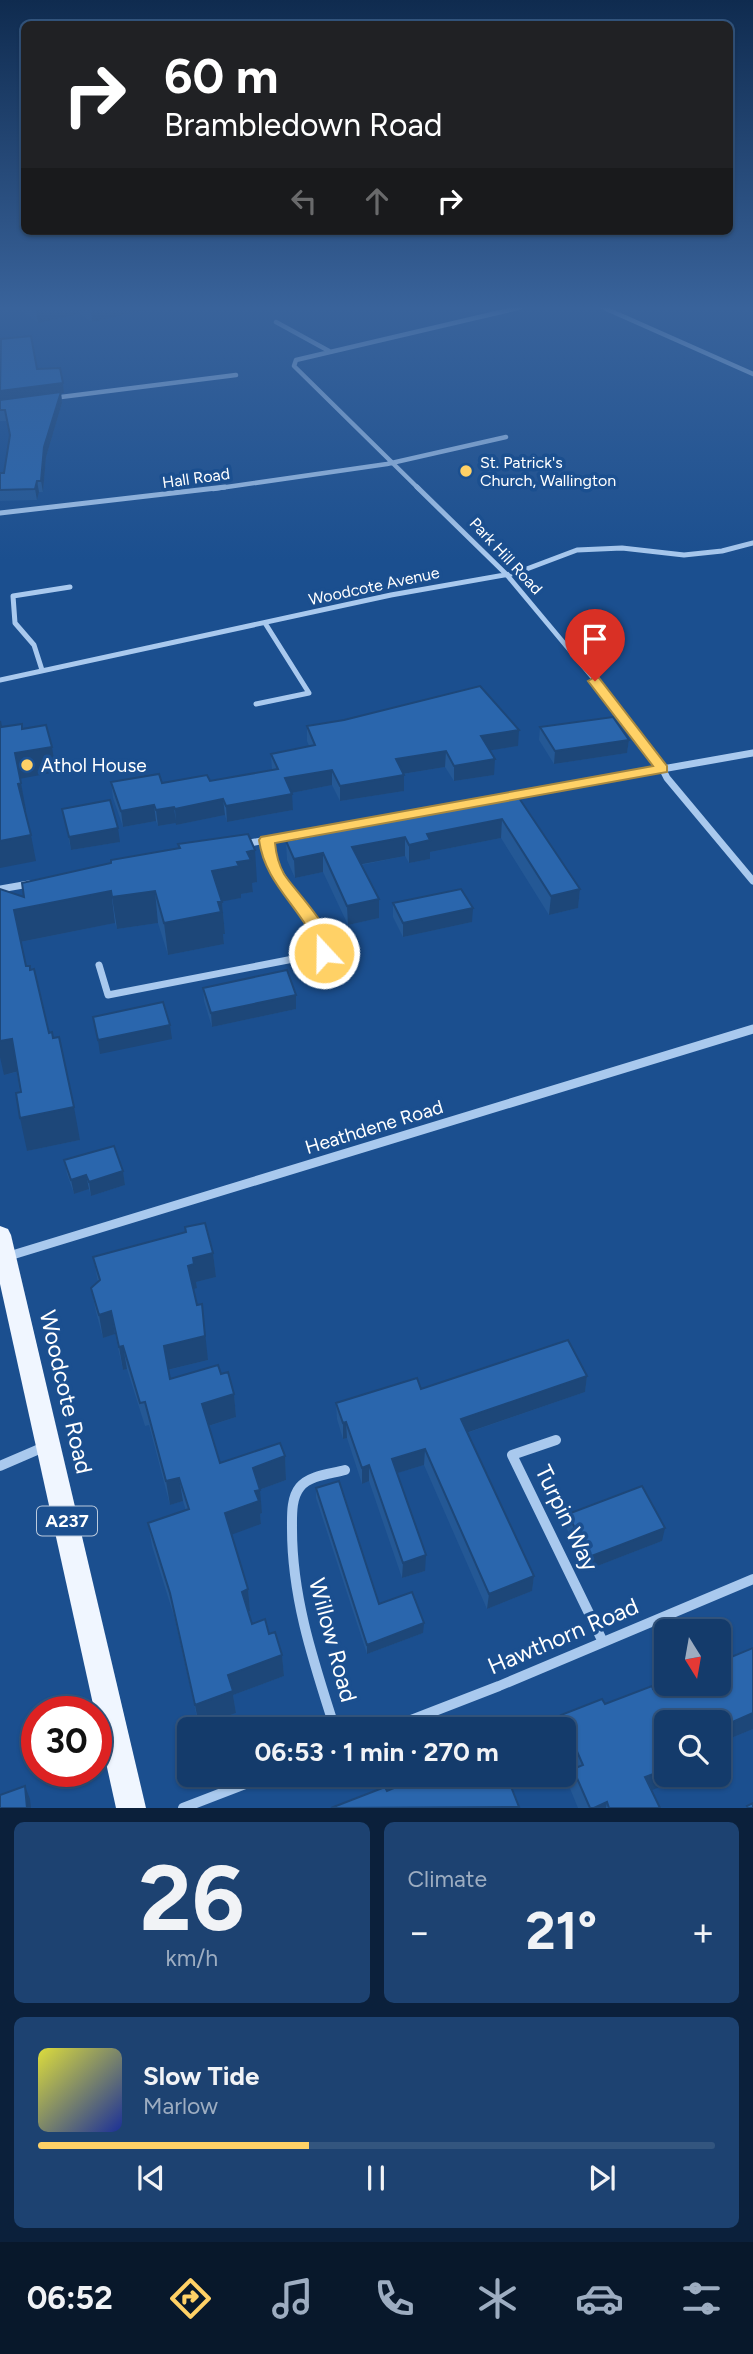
<!DOCTYPE html>
<meta charset="utf-8">
<style>
:root{--surface:#143b6b;--page:#1d4271;--text:#f1f3f6;--muted:#9dadc1;--line:#33557e;--accent:#ffd166}
body{margin:0;font-family:Figtree,sans-serif;background:var(--page);color:var(--text);height:100vh;display:flex;flex-direction:column;font-size:26px;white-space:nowrap}
*{box-sizing:border-box;margin:0}
p{font-size:23px;color:var(--muted)}
.icon{flex:none;width:38px;height:38px;fill:none;stroke:currentColor;stroke-width:2;stroke-linecap:round;stroke-linejoin:round}
.map{position:relative;height:1808px;overflow:hidden}
.sheet{display:flex;flex-direction:column;gap:14px;padding:14px;background:#0b203b;flex:1}
.sheet>*{flex:none}
.top-card{position:absolute;left:21px;top:21px;width:712px;height:214px;border-radius:10px;box-shadow:0 2px 5px #0004,0 0 0 2px var(--line);background:#202124;color:#fff;overflow:hidden}
.needle{width:46px;rotate:169deg}
.controls{position:absolute;left:654px;top:1619px;display:grid;gap:14px}
.controls a{display:grid;place-items:center;width:77px;height:77px;border-radius:10px;background:var(--surface);box-shadow:0 2px 5px #0004,0 0 0 2px var(--line);font-size:35px}
.speed{position:absolute;left:21px;top:1696px;display:flex;gap:14px;font-size:35px;font-weight:700;text-align:center}
.speed>*{display:grid;place-content:center;width:91px;height:91px;border-radius:50%;background:var(--surface);box-shadow:0 2px 5px #0004,0 0 0 2px var(--line);line-height:1}
.speed .limit{border:10px solid #d22;background:#fff;color:#111}
.pin{position:absolute;display:grid;place-items:center;width:60px;height:60px;color:#fff;margin:-72px -30px;border-radius:50% 50% 50% 0;rotate:-45deg;box-shadow:0 0 7px #0007}
.pin .icon{rotate:45deg}
.me{position:absolute;width:77px;margin:-38px;rotate:339deg;stroke-linejoin:round;filter:drop-shadow(0 0 5px #0008)}
.turn{display:flex;align-items:center;gap:24px;height:147px;padding:0 28px;font-size:32px}
.turn .icon{width:91px;height:91px;stroke-width:2.5}
.turn b{display:block;font-size:49px;line-height:60px}
.lanes{display:flex;align-items:center;height:66px;padding:0 28px;background:#0003;justify-content:center;gap:35px;direction:ltr}
.lanes .off{opacity:.35}
.big{font-size:52px;font-weight:700;line-height:1.1}
.sheet .card{flex:1;display:flex;flex-direction:column;justify-content:center;gap:10px;min-width:0;padding:0 24px;border-radius:10px;background:var(--page)}
.sheet .dial{align-items:center;gap:0}
.dial b{font-size:91px;line-height:1}
.song{display:flex;align-items:center;gap:21px}
.cover{width:84px;height:84px;border-radius:10px;background:linear-gradient(135deg,hsl(60 70% 55%),hsl(230 70% 35%))}
.played{height:7px;border-radius:4px;background:linear-gradient(90deg,var(--accent) 40%,var(--line) 40%)}
.keys{display:flex;justify-content:space-around;direction:ltr}
.heat{display:flex;justify-content:space-between;align-items:center;font-size:38px;direction:ltr}
.sheet .tiles{flex:1;display:grid;gap:14px;grid-template-columns:1fr 1fr}
.card:last-child{grid-column:span 2}
.trip{position:absolute;left:177px;top:1717px;width:399px;height:70px;border-radius:10px;background:var(--surface);box-shadow:0 2px 5px #0004,0 0 0 2px var(--line);font-weight:700;line-height:70px;text-align:center}
.tab-bar{display:flex;height:112px;justify-content:space-around;align-items:center;background:#08182b;color:var(--muted)}
.tab-bar .icon{width:49px;height:49px}
.tab-bar .selected{color:var(--accent)}
.tab-bar b{font-size:32px;color:var(--text)}
.map>svg:first-child{display:block}
.lines{fill:none;stroke-linecap:round;stroke-linejoin:round}
.street-far4{stroke:#a9c9ee;stroke-width:4.5}
.street-far3{stroke:#a9c9ee;stroke-width:5}
.street-far2{stroke:#a9c9ee;stroke-width:7}
.street-far1{stroke:#a9c9ee;stroke-width:9}
.street{stroke:#a9c9ee;stroke-width:10}
.primary{fill:#f0f6ff;fill-rule:evenodd}
.wall{fill:#245895}
.shaded-wall{fill:#1d4779}
.building{fill:#2a66ad;stroke:#1d4779;stroke-width:2}
.route{fill:#ffd166;stroke:#a68842;stroke-width:2}
.poi-dot{fill:#ffd166;stroke:#1b4f8f;stroke-width:2.5}
.labels{text-anchor:middle;dominant-baseline:central;stroke-width:7;stroke-linejoin:round;paint-order:stroke}
.far-poi-label{font-size:16px;fill:#fff;stroke:#1b4f8f;text-anchor:start}
.far-street-label{font-size:16px;fill:#fff;stroke:#1b4f8f}
.shield{fill:#1b4f8f;stroke:#bbcadd;stroke-width:2}
.shield-label{font-size:18px;font-weight:bold;fill:#fff}
.poi-label{font-size:19px;fill:#fff;stroke:#1b4f8f;text-anchor:start}
.street-label{font-size:19px;fill:#fff;stroke:#1b4f8f}
.near-street-label{font-size:23px;fill:#fff;stroke:#1b4f8f}
</style>
<div class="map">
<svg width="753" height="1808" viewBox="0 0 753 1808">
<rect width="100%" height="100%" fill="#1b4f8f"/>
<g class="lines">
<path class="street-far4" d="M602,307L753,374
M276,322L329,351
M53,398L236,375
M213,489L387,464L506,437
M419,489L294,366L296,360L522,307"/>
<path class="street-far3" d="M417,487L507,575L624,715
M0,513L225,487
M42,670L34,645L15,623L13,596L70,587
M0,680L391,595L516,573L577,550L622,548L684,555L722,551L753,543
M256,704L309,693L265,623"/>
<path class="street-far2" d="M622,714L657,758L667,778L753,881
M481,801L753,753
M244,844L470,803
M0,889L29,884
M99,965L108,995L324,953C314,910 277,883 266,840"/>
<path class="street-far1" d="M9,1256L753,1029"/>
<path class="street" d="M556,1440L512,1455L603,1642
M0,1466L44,1447
M335,1729C314,1663 292,1599 292,1529C292,1515 291,1498 300,1487C310,1475 331,1474 345,1470
M388,1729L499,1686L753,1579
M183,1808L271,1774"/>
<path class="primary" d="M0,1226L8,1229L11,1235L146,1808H116L0,1284Z"/>
</g>
<path class="wall" d="M17,307H160L92,322L80,314L38,323Z
M0,343L37,369L63,383L64,393H61L62,403L46,457L43,492H39L37,500L0,501V473H4L10,436L6,421H0Z
M307,726L518,746L490,750L494,775L454,781L445,767L403,774L404,791L340,801L332,785L291,793L293,810L227,822L225,815L176,825V823L158,826L156,821L123,827L113,798L111,782L162,783L210,781L272,770L271,754L309,746L307,741Z
M540,727L629,740L627,753L554,764L539,740Z
M491,803L580,889L578,908L549,915L501,838L430,852V859L409,863L405,856L361,865L379,899V918L348,925L323,872L295,878L287,860L286,841L460,808V804Z
M62,809L120,842L71,850Z
M178,844L257,882L252,883L253,892L241,894V898L222,901L225,934H223L224,944L168,955L158,923L117,929L115,923L21,942L26,966L30,970L49,1033L53,1038L80,1140L27,1151L17,1072L4,1075L24,897L179,848Z
M393,903L472,922L403,937L393,917Z
M203,988L296,1009L212,1027L204,1001Z
M64,1160L123,1171L125,1185L91,1196L89,1189L74,1194L67,1174Z
M213,1253L216,1277L196,1282L197,1288L193,1289L208,1360L168,1370L170,1379L221,1374L234,1394L236,1417L209,1426L220,1463L285,1456L286,1480L259,1490L262,1513L260,1514L261,1524L231,1534L248,1589L250,1611L248,1613L252,1624L269,1634L282,1655L284,1676L233,1695L236,1713L199,1726L174,1616L152,1546L148,1523L186,1511L183,1501L170,1505L149,1425L145,1426L127,1369L123,1370L115,1334L103,1338L96,1312L91,1288L98,1282L93,1257Z
M587,1376L585,1392L467,1433L534,1576L532,1591L487,1609L424,1465L397,1473L425,1571L402,1578L369,1481L362,1484L347,1438L343,1439L337,1419L336,1403L421,1389Z
M316,1488L379,1604L423,1633L367,1654L316,1498Z
M568,1514L662,1541L587,1570L566,1527Z
M753,1648V1729L719,1743V1722L667,1774H683L682,1778L651,1790L660,1808H578L569,1786L573,1769L564,1746V1729H559L561,1715L605,1704L653,1689Z"/>
<path class="shaded-wall" d="M43,307H79L80,314L38,323L36,309Z
M93,307H160L92,322L91,308Z
M168,307H185L169,311Z
M63,383L64,393H61L62,403L46,457L43,492L41,481L0,401V391Z
M37,481L39,492L37,500L35,489Z
M519,730L518,746L480,752L481,736Z
M629,740L627,753L554,764L555,751Z
M52,747L56,772L19,779L15,753Z
M446,751L445,767L396,775V759Z
M495,759L494,775L454,781V766Z
M332,770V785L286,794L285,778Z
M404,775V791L340,801V786Z
M21,783L26,810H23L18,784Z
M292,794L293,810L227,822L226,806Z
M223,799L225,815L176,825L175,809Z
M154,805L156,821L123,827L121,811Z
M174,807L176,823L158,826L156,810Z
M502,819L501,838L430,852V859L409,863V845L427,834Z
M118,828L120,842L71,850L69,837Z
M31,835L36,861L0,868V841Z
M405,837V856L352,866V847Z
M255,850L257,882L252,883L253,892L241,894V898L214,903L212,871L237,862L247,852Z
M323,853V872L295,878L294,859Z
M580,889L578,908L549,915L551,896Z
M111,891L115,923L20,942L14,910Z
M155,891L158,923L117,929L112,897Z
M379,899V918L348,925L347,906Z
M218,902H222L225,934H223L224,944L168,955L164,923Z
M473,908L472,922L403,937V923Z
M296,995V1009L212,1027L211,1013Z
M170,1025L172,1039L100,1054L98,1040Z
M12,1039L19,1071L4,1075L0,1057V1041Z
M74,1107L80,1140L27,1151L20,1118Z
M123,1171L125,1185L91,1196L89,1182Z
M86,1175L89,1189L74,1194L71,1180Z
M213,1253L216,1277L196,1282L197,1288L191,1290L188,1266L193,1258Z
M202,1304L208,1360L167,1370L164,1346Z
M111,1311L115,1334L103,1338L99,1315Z
M123,1346L127,1369L123,1370L119,1347Z
M587,1376L585,1392L460,1435L461,1419Z
M234,1394L236,1417L205,1427L202,1404Z
M346,1422L347,1438L343,1439V1423Z
M425,1449L424,1465L391,1475L392,1459Z
M285,1456L286,1480L256,1491L260,1490L262,1513L260,1514L261,1524L228,1536L225,1513L253,1468Z
M369,1465V1481L362,1484V1468Z
M179,1478L183,1501L170,1505L166,1481Z
M665,1528L662,1541L587,1570L589,1557Z
M426,1555L425,1571L402,1578L403,1563Z
M534,1576L532,1591L487,1609L489,1594Z
M248,1589L250,1611L244,1614L242,1592Z
M424,1623L423,1633L367,1654V1645Z
M282,1655L284,1676L233,1695L236,1713L199,1726L195,1705L228,1675Z
M753,1713V1729L719,1743V1728Z
M667,1769V1774H683L682,1778L640,1795L645,1777Z
M25,1786L30,1799L31,1808H27Z
M607,1802L606,1808H594Z"/>
<path class="building" d="M31,336L37,369L60,368L63,383L0,391L1,339Z
M61,392L44,447L41,481H37L35,489L0,490V473H4L10,435L5,410H0V400Z
M480,686L519,730L481,736L495,759L454,766L446,751L396,759L404,775L340,786L332,770L285,778L292,794L226,806L223,799L175,809L174,807L156,810L154,805L121,811L111,782L159,774L162,783L207,775L210,781L278,769L271,754L315,745L307,726L344,720Z
M613,717L629,740L555,751L540,727Z
M0,721L1,727L22,724V729L46,725L52,747L15,753L21,783L18,784L31,835L0,841Z
M519,798L580,889L551,896L502,819L427,834L430,840L409,845L405,837L352,847L379,899L347,906L323,853L294,859L286,841L462,807L460,804L488,799L491,803Z
M110,800L118,828L69,837L62,809Z
M248,834L255,850L247,852L251,860L237,862L239,866L212,871L222,902H218L221,912L164,923L155,891L112,897L111,891L14,910L26,966H30V970L34,969L49,1033L52,1032L53,1038L59,1037L74,1107L20,1118L16,1093L21,1092L12,1039L0,1041V889L24,897L22,883L111,863V860L180,848L178,844Z
M461,889L473,908L403,923L393,903Z
M287,970L296,995L211,1013L203,988Z
M163,1002L170,1025L98,1040L93,1017Z
M114,1146L123,1171L89,1182L86,1175L71,1180L64,1160Z
M205,1223L213,1253L193,1258L194,1264L188,1266L197,1305L202,1304L205,1336L164,1346L170,1379L218,1365L221,1374L228,1372L234,1394L202,1404L220,1463L280,1443L285,1456L253,1468L260,1490L255,1491L259,1501L225,1513L248,1589L242,1592L252,1624L265,1619L269,1634L275,1632L282,1655L228,1675L233,1691L195,1705L170,1593L148,1523L189,1509L179,1478L166,1481L145,1402L140,1403L123,1346L119,1347L111,1311L99,1315L91,1288L100,1280L93,1257L186,1232L185,1227Z
M568,1340L587,1376L461,1419L534,1576L489,1594L425,1449L392,1459L426,1555L403,1563L369,1465L362,1468L346,1422L343,1423L336,1403L417,1378L421,1389Z
M339,1481L379,1604L412,1592L424,1623L367,1645L316,1488Z
M642,1486L665,1528L589,1557L568,1514Z
M753,1648V1713L719,1728V1722H667V1769L645,1777L660,1808H609L607,1802L594,1808H590L573,1769L583,1765L561,1715L602,1699L605,1704L652,1686L653,1689L667,1684H719V1662Z
M427,1774H506L519,1807L331,1808L385,1787L387,1791Z
M25,1786L27,1808H0V1795Z
M753,1803V1808H748L747,1806Z"/>
<linearGradient id="sky" x2="0" y2="1"><stop stop-color="#0f2b4f"/><stop offset="0.55" stop-color="#39639b"/><stop offset="1" stop-color="#39639b" stop-opacity="0"/></linearGradient>
<rect width="753" height="560" fill="url(#sky)"/>
<path class="route" d="M595,677L599,678L667,766V772L275,843C276,854 279,865 284,874C296,893 341,935 330,957H318C313,947 313,937 307,927C288,897 264,876 259,840L261,837L653,766L588,681Z"/>
<g class="poi-dot">
<circle cx="466" cy="471" r="7"/>
<circle cx="27" cy="765" r="7"/>
</g>
<g class="labels">
<g class="far-poi-label">
<text x="480" y="462">St. Patrick's<tspan x="480" dy="18">Church, Wallington</tspan></text>
</g>
<g class="far-street-label">
<text transform="translate(196 478) rotate(-8)">Hall Road</text>
<text transform="translate(506 556) rotate(47)">Park Hill Road</text>
<text transform="translate(374 586) rotate(-12)">Woodcote Avenue</text>
</g>
<rect class="shield" x="37" y="1506.5" width="60" height="29" rx="5"/>
<g class="shield-label">
<text x="67" y="1521">A237</text>
</g>
<g class="poi-label">
<text x="41" y="765">Athol House</text>
</g>
<g class="street-label">
<text transform="translate(374 1127) rotate(-17)">Heathdene Road</text>
</g>
<g class="near-street-label">
<text transform="translate(66 1392) rotate(77)">Woodcote Road</text>
<text transform="translate(567 1518) rotate(64)">Turpin Way</text>
<text transform="translate(563 1636) rotate(-23)">Hawthorn Road</text>
<text transform="translate(333 1640) rotate(75)">Willow Road</text>
</g>
</g>
</svg>
<div class="controls">
<a><svg class="needle" viewBox="-14 -14 28 28"><path d="M0-13l5 13h-10z" fill="#e53935"/><path d="M0 13l5-13h-10z" fill="#9dadc1"/></svg></a>
<a><svg class="icon" aria-label="search" viewBox="0 0 24 24"><circle cx="10" cy="10" r="6"/><path d="M15 15l6 6"/></svg></a>
</div>
<div class="speed"><div class="limit">30</div></div>
<div class="pin" style="left:595px;top:681px;background:#d93025"><svg class="icon" aria-label="arrive" viewBox="0 0 24 24"><path d="M6 21V4h12l-3 4 3 4H6"/></svg></div>
<svg class="me" style="left:324px;top:953px" viewBox="-20 -20 40 40"><circle r="17" fill="#ffd166" stroke="#fff" stroke-width="3"/><path d="M0-11L8 9 0 5-8 9z" fill="#fff"/></svg>
<div class="trip">06:53 · 1 min · 270 m</div>
<div class="top-card">
<div class="turn"><svg class="icon" aria-label="right" viewBox="0 0 24 24"><path d="M7 20v-9h11M14 6l5 5-5 5"/></svg><div><b>60 m</b>Brambledown Road</div></div>
<div class="lanes"><svg class="icon off" aria-label="left" viewBox="0 0 24 24"><path d="M17 20v-9H6M10 6l-5 5 5 5"/></svg><svg class="icon off" aria-label="ahead" viewBox="0 0 24 24"><path d="M12 20V5M6 11l6-6 6 6"/></svg><svg class="icon" aria-label="right" viewBox="0 0 24 24"><path d="M7 20v-9h11M14 6l5 5-5 5"/></svg></div>
</div>
</div>
<section class="sheet">
<div class="tiles">
<div class="card dial"><b>26</b><p>km/h</p></div>
<div class="card"><p>Climate</p>
<div class="heat"><a>−</a><b class="big">21°</b><a>+</a></div>
</div>
<div class="card">
<div class="song"><i class="cover"></i><div><b>Slow Tide</b><p>Marlow</p></div></div>
<div class="played"></div>
<div class="keys"><svg class="icon" aria-label="previous" viewBox="0 0 24 24"><path d="M18 5L8 12l10 7zM5 5v14"/></svg><svg class="icon" aria-label="pause" viewBox="0 0 24 24"><path d="M8 5v14M16 5v14"/></svg><svg class="icon" aria-label="next" viewBox="0 0 24 24"><path d="M6 5l10 7-10 7zM19 5v14"/></svg></div>
</div>
</div>
</section>
<nav class="tab-bar">
<b>06:52</b>
<svg class="icon selected" aria-label="directions" viewBox="0 0 24 24"><path d="M12 3l9 9-9 9-9-9zM9 14v-3h6M13 9l2 2-2 2"/></svg>
<svg class="icon" aria-label="music" viewBox="0 0 24 24"><path d="M9 18V5l10-2v13"/><circle cx="6" cy="18" r="3"/><circle cx="16" cy="16" r="3"/></svg>
<svg class="icon" aria-label="phone" viewBox="0 0 24 24"><path d="M5 4h4l2 5-3 2q2 4 5 5l2-3 5 2v4C11 20 4 13 5 4z"/></svg>
<svg class="icon" aria-label="climate" viewBox="0 0 24 24"><path d="M12 3v18M4 7l16 10M4 17L20 7"/></svg>
<svg class="icon" aria-label="car" viewBox="0 0 24 24"><path d="M5 17H2v-5l4-1 3-4h7l3 4 3 1v5h-3M9 17h6M6 11h13"/><circle cx="7" cy="17" r="2"/><circle cx="17" cy="17" r="2"/></svg>
<svg class="icon" aria-label="filters" viewBox="0 0 24 24"><path d="M4 7h16M4 17h16"/><circle cx="9" cy="7" r="2"/><circle cx="15" cy="17" r="2"/></svg>
</nav>
